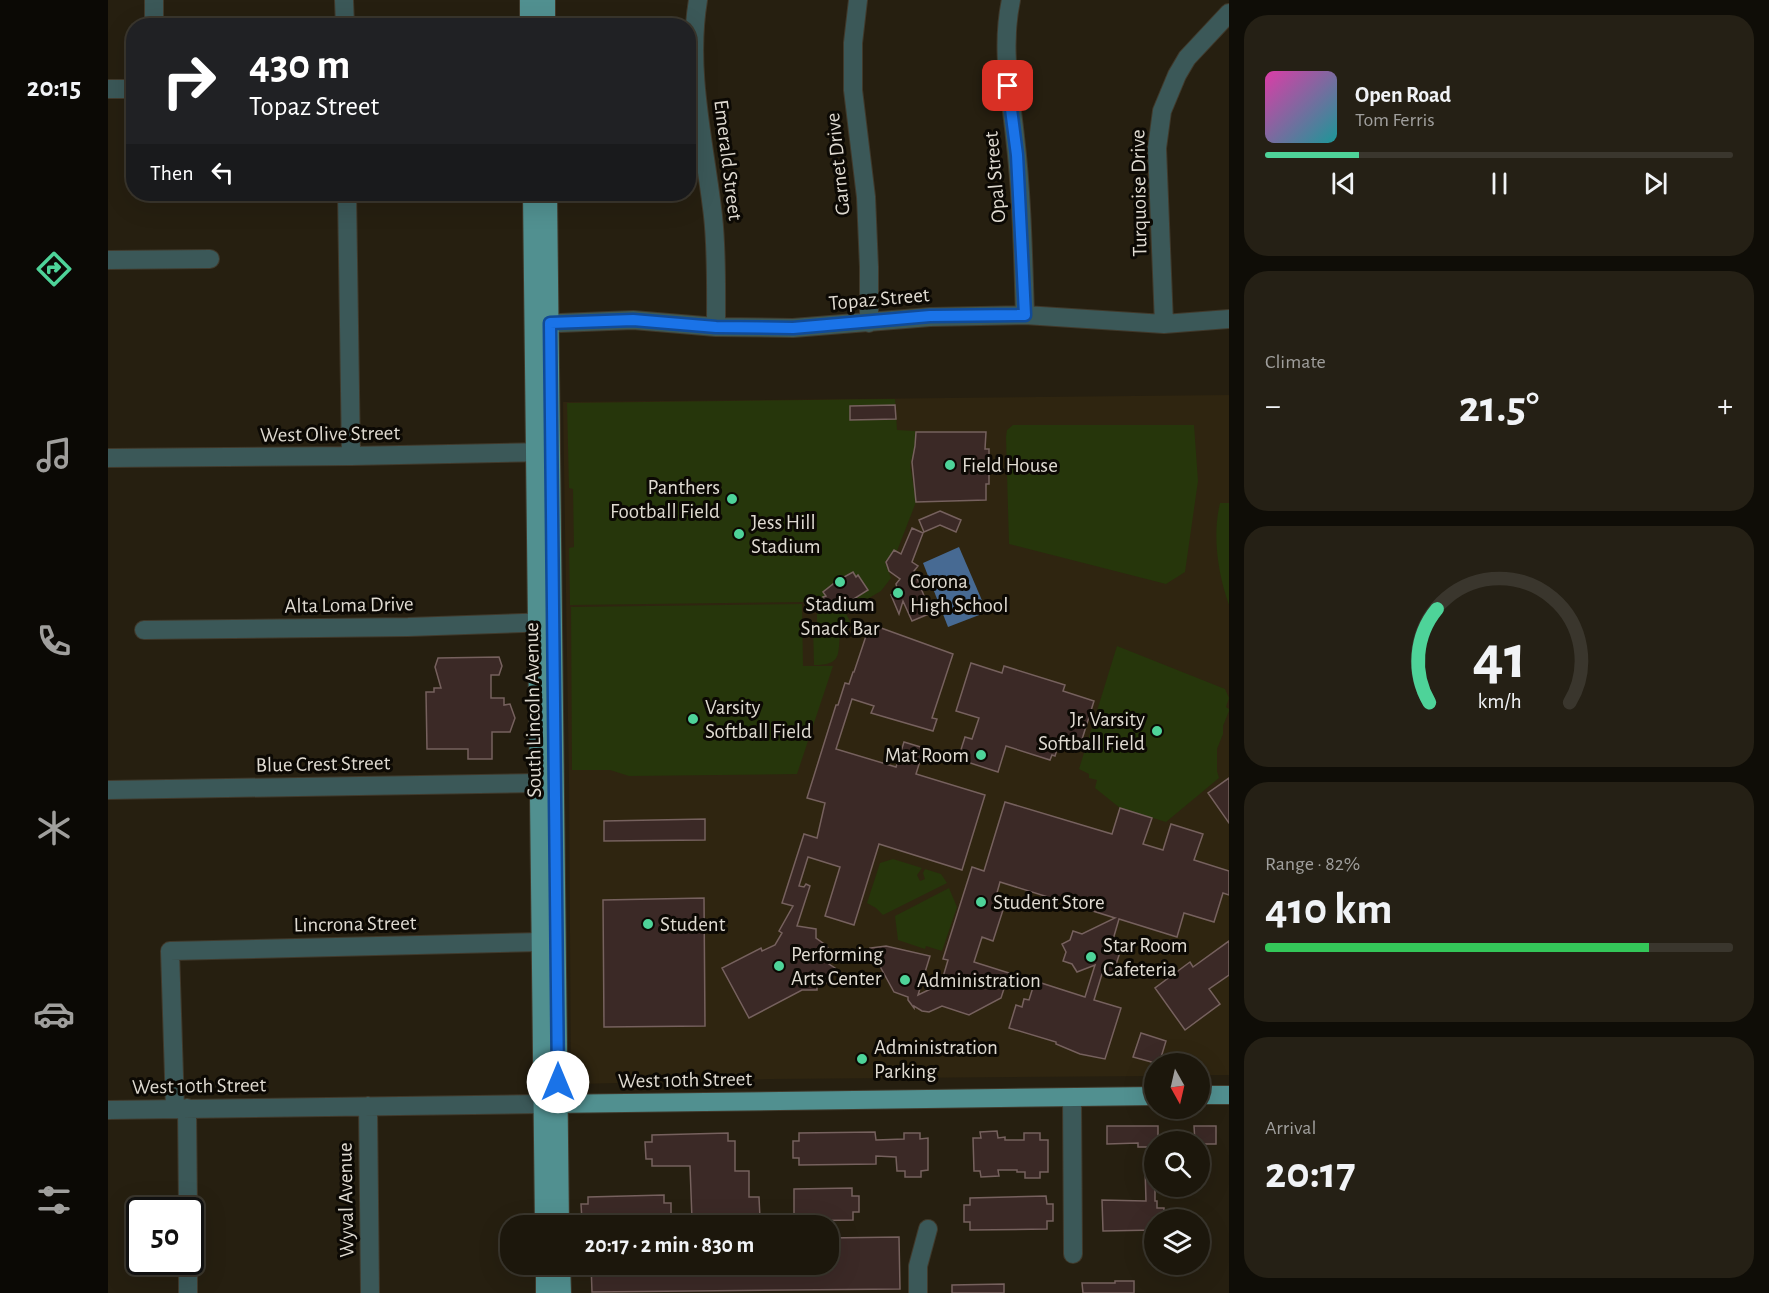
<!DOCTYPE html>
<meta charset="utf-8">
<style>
:root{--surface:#1c170c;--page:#252015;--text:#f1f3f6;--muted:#a09f9d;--line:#3a362d;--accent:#4ed399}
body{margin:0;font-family:"Alegreya Sans",sans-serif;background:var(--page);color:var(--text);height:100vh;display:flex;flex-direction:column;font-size:22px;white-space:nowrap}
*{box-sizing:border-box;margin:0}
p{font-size:20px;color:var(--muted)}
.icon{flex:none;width:33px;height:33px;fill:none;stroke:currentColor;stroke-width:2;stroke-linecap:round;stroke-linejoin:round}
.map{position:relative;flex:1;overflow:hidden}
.panel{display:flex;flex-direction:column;gap:15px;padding:15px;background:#0f0d07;width:540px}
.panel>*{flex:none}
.banner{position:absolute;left:18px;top:18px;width:570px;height:183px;border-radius:24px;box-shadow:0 6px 24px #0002,0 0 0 2px var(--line);background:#202124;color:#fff;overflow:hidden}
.needle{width:39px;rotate:172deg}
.controls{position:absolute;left:1036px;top:1053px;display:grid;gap:12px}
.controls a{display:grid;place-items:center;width:66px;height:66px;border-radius:50%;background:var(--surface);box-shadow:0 6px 24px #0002,0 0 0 2px var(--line);font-size:30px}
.speed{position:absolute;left:18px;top:1197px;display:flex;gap:12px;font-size:30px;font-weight:700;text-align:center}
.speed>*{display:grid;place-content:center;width:78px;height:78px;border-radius:50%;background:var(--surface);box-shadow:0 6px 24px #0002,0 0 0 2px var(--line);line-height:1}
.speed .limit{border:3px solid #111;border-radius:9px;background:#fff;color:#111}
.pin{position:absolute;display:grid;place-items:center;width:51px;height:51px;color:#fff;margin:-26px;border-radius:12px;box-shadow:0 3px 9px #0006}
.me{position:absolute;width:66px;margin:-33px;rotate:0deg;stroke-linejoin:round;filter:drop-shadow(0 0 4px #0008)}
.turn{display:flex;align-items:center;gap:21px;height:126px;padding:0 24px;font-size:27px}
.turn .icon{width:78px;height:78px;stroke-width:2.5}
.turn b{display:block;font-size:42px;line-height:51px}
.then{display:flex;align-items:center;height:57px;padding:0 24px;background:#0003;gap:12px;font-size:22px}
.big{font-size:45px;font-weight:700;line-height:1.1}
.panel .widget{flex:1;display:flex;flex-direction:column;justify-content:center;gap:9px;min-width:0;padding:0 21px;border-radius:24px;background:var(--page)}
.panel .dial{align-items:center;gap:0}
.dial svg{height:156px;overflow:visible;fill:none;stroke:var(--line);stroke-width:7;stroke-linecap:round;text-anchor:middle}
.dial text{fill:var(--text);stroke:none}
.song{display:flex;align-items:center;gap:18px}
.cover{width:72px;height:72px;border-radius:9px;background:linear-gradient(135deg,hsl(320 70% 55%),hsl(180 70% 35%))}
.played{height:6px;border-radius:3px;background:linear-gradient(90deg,var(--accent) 20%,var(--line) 20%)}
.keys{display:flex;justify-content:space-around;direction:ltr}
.heat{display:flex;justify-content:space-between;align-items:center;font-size:33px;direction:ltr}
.charge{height:9px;border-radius:4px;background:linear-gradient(90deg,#34c759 82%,var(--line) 0)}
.trip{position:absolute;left:392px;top:1215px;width:339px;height:60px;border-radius:24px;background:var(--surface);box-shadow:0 6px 24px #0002,0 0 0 2px var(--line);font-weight:700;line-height:60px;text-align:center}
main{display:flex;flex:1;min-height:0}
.tab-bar{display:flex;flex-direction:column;width:108px;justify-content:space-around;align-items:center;background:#0b0905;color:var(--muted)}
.tab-bar .icon{width:42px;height:42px}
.tab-bar .on{color:var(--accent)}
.tab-bar b{font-size:27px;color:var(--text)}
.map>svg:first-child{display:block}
.built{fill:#2f2510}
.green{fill:#26360b}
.water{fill:#476a93}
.building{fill:#3b2926;stroke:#76615e;stroke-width:1.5}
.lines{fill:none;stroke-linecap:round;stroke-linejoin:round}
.minor-casing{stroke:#40392b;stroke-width:20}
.major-casing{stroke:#40392b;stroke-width:20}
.minor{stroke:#3b5858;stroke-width:18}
.major{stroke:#519090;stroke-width:18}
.route-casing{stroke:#114b97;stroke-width:15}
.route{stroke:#1a73e8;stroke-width:10}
.poi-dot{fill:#4ed399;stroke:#0c0904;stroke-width:2}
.labels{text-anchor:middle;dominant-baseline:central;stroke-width:6;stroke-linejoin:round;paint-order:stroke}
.street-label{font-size:21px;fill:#dfdad1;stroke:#0c0904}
.poi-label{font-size:21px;fill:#dfdad1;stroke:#0c0904;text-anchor:start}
</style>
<main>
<nav class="tab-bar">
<b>20:15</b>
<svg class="icon on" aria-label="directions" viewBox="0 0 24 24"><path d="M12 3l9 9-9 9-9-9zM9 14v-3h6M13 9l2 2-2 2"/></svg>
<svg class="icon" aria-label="music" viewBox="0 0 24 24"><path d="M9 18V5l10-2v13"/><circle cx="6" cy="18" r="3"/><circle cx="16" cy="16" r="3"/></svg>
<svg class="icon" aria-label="phone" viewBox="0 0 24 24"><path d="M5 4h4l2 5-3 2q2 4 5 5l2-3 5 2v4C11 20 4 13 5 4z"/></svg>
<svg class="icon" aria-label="climate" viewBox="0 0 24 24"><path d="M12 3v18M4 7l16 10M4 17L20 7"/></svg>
<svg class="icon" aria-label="car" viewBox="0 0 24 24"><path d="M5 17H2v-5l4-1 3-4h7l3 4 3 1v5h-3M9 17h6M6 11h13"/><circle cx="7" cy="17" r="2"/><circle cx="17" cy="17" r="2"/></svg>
<svg class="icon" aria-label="filters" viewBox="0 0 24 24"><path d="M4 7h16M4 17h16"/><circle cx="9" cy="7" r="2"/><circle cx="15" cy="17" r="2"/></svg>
</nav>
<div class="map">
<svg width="1121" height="1293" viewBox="0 0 1121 1293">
<rect width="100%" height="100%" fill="#261f10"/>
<path class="built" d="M1121,395V1075H1092V1064H1047V1076L666,1079L470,1084L463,1078L461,783L455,402Z"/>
<path class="green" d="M787,399L789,430L807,431V445L802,465L808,502L789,551L786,550L777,562L783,578L773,591L737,612L743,623L732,631C730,655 734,665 706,665L705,625L709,624V610L697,609V602L462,605L461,548L466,547L465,489L461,488L459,403Z
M905,425H1086L1090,481L1077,572L1058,584L901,544L898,437L899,430Z
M1112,503H1121V605C1110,574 1104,536 1112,503Z
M694,604L695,666H725L689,774L521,776L502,770H464L463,607Z
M1009,646L1117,689L1121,698L1118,707L1121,709V711L1115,726V734L1109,749V771L1111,778L1058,822L1012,808L987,788L989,780L981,778V774L971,769Z
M785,859L814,868L809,875L812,881L817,879L815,873L817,869L833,874L839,883L775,915L768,908L759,903L772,863Z
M841,888L849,907L834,951L818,946L817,949L790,940L787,916Z"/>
<path class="water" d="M851,547L879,612L840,627L815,563Z"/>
<path class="building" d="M787,405L788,419L742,420V406Z
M808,432H878L877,449H881V484H878V500L808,502L804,462L807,446Z
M832,511L853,520L848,532L832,525L816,532L811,520Z
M804,528L815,533L804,562L810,566L806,571L823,613L804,621L795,601L791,614L783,595L788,593L786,589L789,588L788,584L792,579L781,571L778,562L786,550L793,554Z
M745,572L748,577L750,575L760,590L725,612L715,597L718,596L715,592L729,581Z
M762,624L845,654L824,718L829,719L825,731L763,713L766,706L744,699L728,749L788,767L796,742L816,748L808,774L877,795L854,870L771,844L746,925L717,916L732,867L700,857L691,886L696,887L698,884L702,886L689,926L708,929V938L719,946L721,951V964L727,968L722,983L709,982V990H694L641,1018L614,968L653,948L654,951L667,945L674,933L671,931L685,906L674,903L696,834L709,838L717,803L699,798L728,705H730L737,683L741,684L745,672H746Z
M391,657L394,666L391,675H383V698H396V705L402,704L407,718L402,732H384V759H360V749H319L318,692H326V688H333L327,667L330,658Z
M863,663L894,673L896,666L957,685L955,691L986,701L971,749L951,743L947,756L944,755L942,760L898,746L890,772L850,759L857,737L864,739L871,718L848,711Z
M1121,778V823L1100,793Z
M897,802L1004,834L1012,808L1044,818L1035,844L1055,850L1063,824L1095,834L1086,860L1121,871V895L1115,893L1106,922L1076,913L1069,937L1011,919L1004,943L1014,946L1004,977L994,974L986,1000L1013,1008L997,1059L972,1054L948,1044V1042L901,1028L908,1005L914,1007L916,999L921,1000L927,981L977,997L987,965L969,972L964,964L955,961L958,952L954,944L962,940L965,931L974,934L1007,918L892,882L885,907L895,910L885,941L874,937L866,962L901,973L893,998L861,1015L834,1006L821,1012L814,1011L806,1006V1008L800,1000V997L786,992L762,948L778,946L822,956L810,995L833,984L840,960L835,959L864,867L876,871Z
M597,819V840L496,841V821Z
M596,898L597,1026L496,1027L495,900Z
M1121,941V975L1101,989L1112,1004L1077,1030L1047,988L1082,962L1085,967Z
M1033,1033L1058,1041L1051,1064L1025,1057Z
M999,1126H1050V1142H1047V1147H1030V1143L999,1144Z
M1086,1126H1108V1144H1092V1142H1087Z
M889,1131L890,1138L897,1137V1140H916V1133H932V1140H940V1172H932V1178H917V1172H909V1170H890L891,1176L873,1177L872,1171H866L865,1138H873L872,1132Z
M767,1132L768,1140L796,1139V1133H812V1139L820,1138V1170L813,1171V1177H797V1171H789L788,1157L768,1156V1164L691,1165V1158H685V1141H691V1133Z
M620,1133V1141H627V1171H641V1197H651L652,1218L584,1219L582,1166H544V1159H538L537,1142H544V1135Z
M1047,1167V1201H1049V1208H1056V1220H1047V1230L995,1231L994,1200L1038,1201L1037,1168Z
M744,1188V1196H751V1212H745V1220L686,1221V1189Z
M556,1195V1203H563V1220H557V1226H480V1221H474L473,1204H480V1197Z
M938,1196L939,1204H945V1221H939V1229L862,1230V1222H856V1205H862V1198Z
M791,1237L792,1289L484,1292L483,1264H720V1238Z
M1007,1281H1026V1293H975L974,1283H1007Z
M896,1284V1293H844V1285Z"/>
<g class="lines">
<g class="minor-casing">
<path id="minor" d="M46,0V26
M236,0L237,26
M590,0C578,72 597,145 605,216C609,252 608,290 608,327
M750,0L745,43V90L758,197L761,267V323
M903,0C893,47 902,90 907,137C914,196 915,256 917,315
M0,89H26
M239,194L243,456
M0,260L102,259
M427,324L525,320L608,327L685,328L822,317L917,315L1056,324L1121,319
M1056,324L1049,148L1054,111L1069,75L1079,58L1121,13
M0,458L243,456L442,452
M36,630L300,627L444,622
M0,790L431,783
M964,1097L965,1254
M260,1106L262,1293
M67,1108L62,951L433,942
M79,1108L80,1210
M0,1110L434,1104
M80,1262V1293
M810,1293V1266L820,1229"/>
</g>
<g class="major-casing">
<path id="major" d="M421,0V26
M438,0V26
M424,194L436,1226
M440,194L452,1226
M1092,1095H1121
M439,1104L1047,1096
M437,1264V1293
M453,1264L454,1293"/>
</g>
<use href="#minor" class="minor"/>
<use href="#major" class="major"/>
</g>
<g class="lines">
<g class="route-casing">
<path id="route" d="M450,1082L442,323L525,320L608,327L685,328L822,316L917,315L909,155L900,86"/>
</g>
<use href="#route" class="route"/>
</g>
<g class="poi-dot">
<circle cx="842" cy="465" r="6"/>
<circle cx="624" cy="499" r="6"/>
<circle cx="631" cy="534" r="6"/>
<circle cx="732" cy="582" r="6"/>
<circle cx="790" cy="593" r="6"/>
<circle cx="585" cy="719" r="6"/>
<circle cx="1049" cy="731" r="6"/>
<circle cx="873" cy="755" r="6"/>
<circle cx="873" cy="902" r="6"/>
<circle cx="540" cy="924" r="6"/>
<circle cx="983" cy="957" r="6"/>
<circle cx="671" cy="966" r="6"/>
<circle cx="797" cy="980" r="6"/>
<circle cx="754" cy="1059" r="6"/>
</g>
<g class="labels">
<g class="street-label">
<text transform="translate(620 160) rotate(83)">Emerald Street</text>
<text transform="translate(730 164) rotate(-96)">Garnet Drive</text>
<text transform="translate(887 177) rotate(-95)">Opal Street</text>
<text transform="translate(1031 193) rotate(-91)">Turquoise Drive</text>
<text transform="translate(771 299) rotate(-5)">Topaz Street</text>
<text transform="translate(222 434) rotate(-1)">West Olive Street</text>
<text transform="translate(241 605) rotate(-1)">Alta Loma Drive</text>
<text transform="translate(425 710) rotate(-91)">South Lincoln Avenue</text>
<text transform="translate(215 764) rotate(-1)">Blue Crest Street</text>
<text transform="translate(247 924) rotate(-1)">Lincrona Street</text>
<text transform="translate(577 1080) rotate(-1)">West 10th Street</text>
<text transform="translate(91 1086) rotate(-1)">West 10th Street</text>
<text transform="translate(238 1200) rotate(-91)">Wyval Avenue</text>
</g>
<g class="poi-label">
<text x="854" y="465">Field House</text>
<text x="612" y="487" text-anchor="end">Panthers<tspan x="612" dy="24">Football Field</tspan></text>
<text x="643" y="522">Jess Hill<tspan x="643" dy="24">Stadium</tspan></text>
<text x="802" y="581">Corona<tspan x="802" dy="24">High School</tspan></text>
<text x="732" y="604" text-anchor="middle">Stadium<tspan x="732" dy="24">Snack Bar</tspan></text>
<text x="597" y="707">Varsity<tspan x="597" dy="24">Softball Field</tspan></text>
<text x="1037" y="719" text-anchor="end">Jr. Varsity<tspan x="1037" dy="24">Softball Field</tspan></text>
<text x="861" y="755" text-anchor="end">Mat Room</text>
<text x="885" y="902">Student Store</text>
<text x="552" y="924">Student</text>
<text x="995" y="945">Star Room<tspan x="995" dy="24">Cafeteria</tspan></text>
<text x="683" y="954">Performing<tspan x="683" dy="24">Arts Center</tspan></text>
<text x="809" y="980">Administration</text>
<text x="766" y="1047">Administration<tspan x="766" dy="24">Parking</tspan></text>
</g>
</g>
</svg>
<div class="controls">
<a><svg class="needle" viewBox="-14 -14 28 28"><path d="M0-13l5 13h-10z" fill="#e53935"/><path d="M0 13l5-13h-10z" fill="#a09f9d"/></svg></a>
<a><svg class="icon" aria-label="search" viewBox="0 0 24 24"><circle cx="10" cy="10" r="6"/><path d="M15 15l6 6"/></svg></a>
<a><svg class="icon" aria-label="layers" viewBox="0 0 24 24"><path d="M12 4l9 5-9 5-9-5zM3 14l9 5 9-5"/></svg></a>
</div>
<div class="speed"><div class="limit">50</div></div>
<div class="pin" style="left:900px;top:86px;background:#d93025"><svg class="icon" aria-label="arrive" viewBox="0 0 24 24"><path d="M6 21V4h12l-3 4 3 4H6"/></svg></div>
<svg class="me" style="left:450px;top:1082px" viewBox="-20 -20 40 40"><circle r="19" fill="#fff"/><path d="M0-13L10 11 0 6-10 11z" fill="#1a73e8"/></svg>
<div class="trip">20:17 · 2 min · 830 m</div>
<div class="banner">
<div class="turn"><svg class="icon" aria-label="right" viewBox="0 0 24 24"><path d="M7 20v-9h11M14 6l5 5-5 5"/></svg><div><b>430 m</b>Topaz Street</div></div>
<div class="then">Then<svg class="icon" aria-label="left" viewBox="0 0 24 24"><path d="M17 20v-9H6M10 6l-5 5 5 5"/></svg></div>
</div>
</div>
<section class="panel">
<div class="widget">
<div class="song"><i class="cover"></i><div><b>Open Road</b><p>Tom Ferris</p></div></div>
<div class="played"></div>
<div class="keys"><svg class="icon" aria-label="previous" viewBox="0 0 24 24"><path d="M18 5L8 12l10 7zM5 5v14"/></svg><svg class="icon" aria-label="pause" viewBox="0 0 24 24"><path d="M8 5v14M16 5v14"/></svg><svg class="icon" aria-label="next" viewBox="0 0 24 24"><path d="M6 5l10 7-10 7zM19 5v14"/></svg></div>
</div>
<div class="widget"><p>Climate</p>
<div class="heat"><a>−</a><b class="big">21.5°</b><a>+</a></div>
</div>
<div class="widget dial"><svg viewBox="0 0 100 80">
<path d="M14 69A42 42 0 1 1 86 69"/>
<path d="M14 69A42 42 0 0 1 18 21" stroke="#4ed399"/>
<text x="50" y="56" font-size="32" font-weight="700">41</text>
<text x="50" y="72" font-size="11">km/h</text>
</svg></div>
<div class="widget"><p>Range · 82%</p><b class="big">410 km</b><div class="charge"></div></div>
<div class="widget"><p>Arrival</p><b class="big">20:17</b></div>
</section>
</main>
